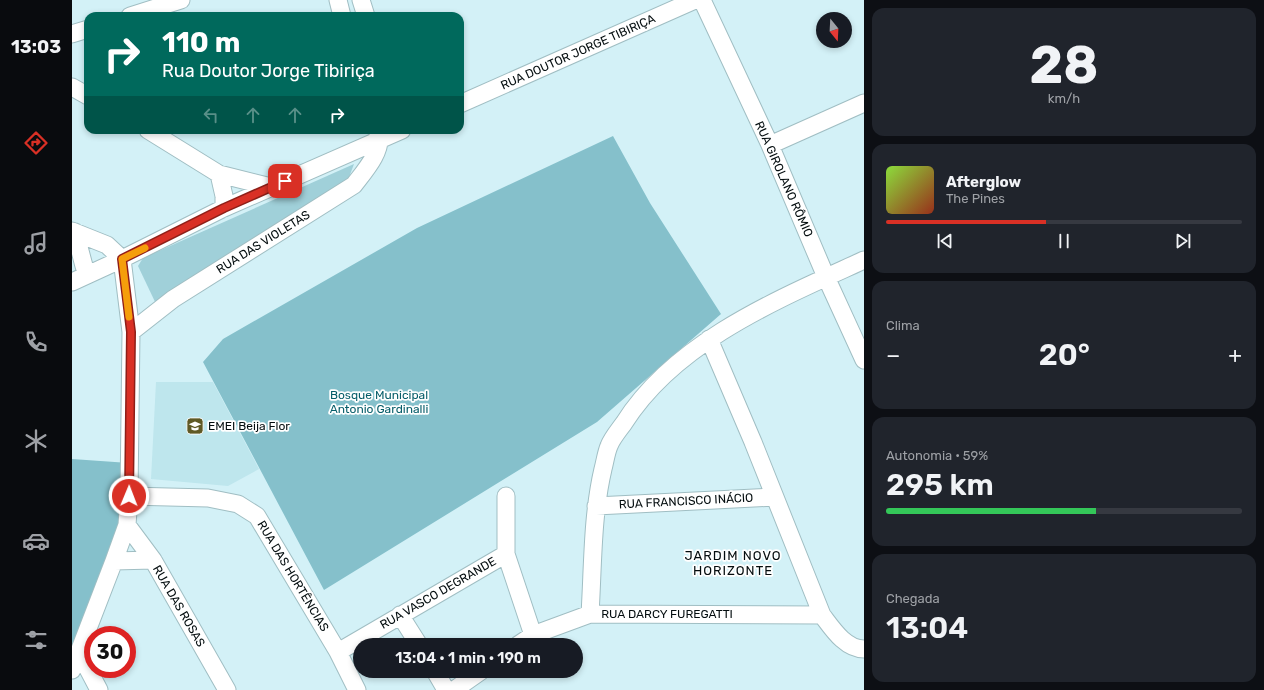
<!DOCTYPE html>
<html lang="pt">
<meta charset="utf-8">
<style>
:root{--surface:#171b24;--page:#20242c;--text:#f1f3f6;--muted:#9ea1a6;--line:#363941;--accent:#d93025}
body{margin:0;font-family:Rubik,sans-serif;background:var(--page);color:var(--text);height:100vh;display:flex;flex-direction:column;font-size:15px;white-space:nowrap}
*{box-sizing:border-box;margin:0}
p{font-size:13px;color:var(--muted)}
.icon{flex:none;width:22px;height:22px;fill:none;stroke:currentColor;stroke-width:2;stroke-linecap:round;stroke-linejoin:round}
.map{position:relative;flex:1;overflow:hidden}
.panel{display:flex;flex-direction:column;gap:8px;padding:8px;background:#0d0f14;width:400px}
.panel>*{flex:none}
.banner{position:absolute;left:12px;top:12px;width:380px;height:122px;border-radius:12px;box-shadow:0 2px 6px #0003;background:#00695c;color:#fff;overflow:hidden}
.needle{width:26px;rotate:162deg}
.controls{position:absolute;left:744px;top:12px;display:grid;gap:8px}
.controls a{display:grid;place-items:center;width:36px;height:36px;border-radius:50%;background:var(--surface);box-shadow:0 2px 6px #0003;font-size:20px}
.speed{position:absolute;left:12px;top:626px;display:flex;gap:8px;font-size:20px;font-weight:700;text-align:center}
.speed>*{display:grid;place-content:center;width:52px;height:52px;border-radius:50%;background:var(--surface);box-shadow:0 2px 6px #0003;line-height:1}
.speed .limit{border:6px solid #d22;background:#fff;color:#111}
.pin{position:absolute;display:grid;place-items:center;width:34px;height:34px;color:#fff;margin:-17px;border-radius:8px;box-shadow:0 2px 6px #0006}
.me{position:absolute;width:44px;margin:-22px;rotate:1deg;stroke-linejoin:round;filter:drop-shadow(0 0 3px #0008)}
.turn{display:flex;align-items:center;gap:14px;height:84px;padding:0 12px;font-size:18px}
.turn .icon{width:52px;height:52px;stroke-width:2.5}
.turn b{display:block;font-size:28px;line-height:34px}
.lanes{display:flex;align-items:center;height:38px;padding:0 12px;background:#0003;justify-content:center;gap:20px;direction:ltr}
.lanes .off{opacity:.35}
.big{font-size:30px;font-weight:600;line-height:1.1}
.panel .widget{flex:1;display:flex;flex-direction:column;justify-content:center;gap:6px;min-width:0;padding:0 14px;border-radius:12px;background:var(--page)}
.panel .dial{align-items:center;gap:0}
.dial b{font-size:52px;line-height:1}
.song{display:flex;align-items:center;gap:12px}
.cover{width:48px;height:48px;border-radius:6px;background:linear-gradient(135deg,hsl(90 70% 55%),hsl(10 70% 35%))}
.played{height:4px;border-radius:2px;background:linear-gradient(90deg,var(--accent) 45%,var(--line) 45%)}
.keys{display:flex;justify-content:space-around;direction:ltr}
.heat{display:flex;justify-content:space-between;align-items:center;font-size:22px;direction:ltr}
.charge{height:6px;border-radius:3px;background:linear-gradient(90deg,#34c759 59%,var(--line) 0)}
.trip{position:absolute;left:281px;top:638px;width:230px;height:40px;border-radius:20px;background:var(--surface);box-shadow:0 2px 6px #0003;font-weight:600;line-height:40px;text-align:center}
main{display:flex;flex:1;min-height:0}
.menu{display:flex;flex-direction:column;width:72px;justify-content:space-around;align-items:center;background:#090b0e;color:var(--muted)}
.menu .icon{width:28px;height:28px}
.menu .on{color:var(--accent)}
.menu b{font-size:18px;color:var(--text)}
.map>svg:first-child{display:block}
.built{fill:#bee6ed}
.green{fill:#a0d0d9}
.forest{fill:#85c0cb}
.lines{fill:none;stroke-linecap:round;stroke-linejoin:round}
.minor-casing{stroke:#a0bec3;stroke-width:19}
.minor{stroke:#fff;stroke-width:17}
.route-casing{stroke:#8d1f18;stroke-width:10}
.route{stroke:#d93025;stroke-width:7}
.slow{stroke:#f59e0b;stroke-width:7}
.labels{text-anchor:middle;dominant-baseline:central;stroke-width:3.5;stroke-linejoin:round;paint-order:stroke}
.street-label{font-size:12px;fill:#040d0f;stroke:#fff}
.park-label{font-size:12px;fill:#065d69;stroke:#fff}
.poi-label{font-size:12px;fill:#040d0f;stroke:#fff;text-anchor:start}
.neighbourhood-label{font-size:13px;letter-spacing:1px;fill:#040d0f;stroke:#fff}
</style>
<main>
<nav class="menu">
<b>13:03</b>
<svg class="icon on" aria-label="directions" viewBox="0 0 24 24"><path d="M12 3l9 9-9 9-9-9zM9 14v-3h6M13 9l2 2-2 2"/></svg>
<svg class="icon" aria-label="music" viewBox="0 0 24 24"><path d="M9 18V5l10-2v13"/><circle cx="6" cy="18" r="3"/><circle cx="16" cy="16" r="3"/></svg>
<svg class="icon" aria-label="phone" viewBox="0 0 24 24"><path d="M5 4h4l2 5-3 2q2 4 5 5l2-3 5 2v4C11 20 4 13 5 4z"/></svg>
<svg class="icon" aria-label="climate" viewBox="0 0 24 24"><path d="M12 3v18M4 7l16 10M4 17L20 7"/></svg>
<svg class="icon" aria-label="car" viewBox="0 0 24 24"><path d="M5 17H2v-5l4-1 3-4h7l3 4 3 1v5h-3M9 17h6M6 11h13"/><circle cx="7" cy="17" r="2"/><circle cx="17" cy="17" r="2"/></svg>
<svg class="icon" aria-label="filters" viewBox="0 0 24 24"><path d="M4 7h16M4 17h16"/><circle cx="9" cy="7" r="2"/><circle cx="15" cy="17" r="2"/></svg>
</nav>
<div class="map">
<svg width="792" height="690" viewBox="0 0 792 690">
<rect width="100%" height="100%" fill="#d3f1f7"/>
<path class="built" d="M84,382H141L187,469L156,486L79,479Z"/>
<path class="green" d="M282,164L276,180L85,306L66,266L71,258Z"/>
<path class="forest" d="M541,136L578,203L649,314L525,422L252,590L131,362L151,339L345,228Z
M0,459L57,463V496L0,670Z"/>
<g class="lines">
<g class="minor-casing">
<path id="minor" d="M266,0L270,16
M289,0L294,16
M630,0L698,145L754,277L792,360
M58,16L109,0
M0,34L16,29
M0,87L16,96
M388,104L623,0
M76,130L147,174L199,187
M698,145L792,103
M147,174L152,196V208
M0,231L35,245L50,259L59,332L57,496L55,525L42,561L0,670
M3,232L12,266L17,274
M0,282L50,259L152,208L330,130
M59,332L101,299L282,185C291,173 312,150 306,134
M637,339L681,442L750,615C760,628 773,649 792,649
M57,496L136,498L166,504L185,516L266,652L285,690
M434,496V554L461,635
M524,506L703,497
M55,525L81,560L155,690
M42,561L81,560
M518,614C521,566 520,516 531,469C533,462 534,453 537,446C540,438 547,430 552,423C604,341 707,299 792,260
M328,615L347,645
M446,645L461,635L518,614L750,615
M7,652L27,690
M266,652L434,554
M363,671L374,690
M382,690L409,671"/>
</g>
<use href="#minor" class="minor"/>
</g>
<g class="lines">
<g class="route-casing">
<path id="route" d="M57,496L59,332L50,259L152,208L213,181"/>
</g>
<use href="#route" class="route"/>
<path class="slow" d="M57,317L50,259L73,248"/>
</g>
<defs>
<g id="school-square" transform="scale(0.9)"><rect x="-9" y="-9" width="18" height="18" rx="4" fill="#5f5925" stroke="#fff"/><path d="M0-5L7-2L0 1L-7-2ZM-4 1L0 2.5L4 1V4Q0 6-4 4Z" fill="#fff"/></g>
</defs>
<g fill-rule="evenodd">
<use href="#school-square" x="123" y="426"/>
</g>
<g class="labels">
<g class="street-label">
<text transform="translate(506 52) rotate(-24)">RUA DOUTOR JORGE TIBIRIÇA</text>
<text transform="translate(712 179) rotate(66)">RUA GIROLANO RÔMIO</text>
<text transform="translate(191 242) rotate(-32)">RUA DAS VIOLETAS</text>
<text transform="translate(614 501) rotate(-3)">RUA FRANCISCO INÁCIO</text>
<text transform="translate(221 576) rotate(59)">RUA DAS HORTÊNCIAS</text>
<text transform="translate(366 593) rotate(-30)">RUA VASCO DEGRANDE</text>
<text transform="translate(107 606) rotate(60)">RUA DAS ROSAS</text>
<text x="595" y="614">RUA DARCY FUREGATTI</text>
</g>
<g class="park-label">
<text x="307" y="395">Bosque Municipal<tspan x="307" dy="14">Antonio Gardinalli</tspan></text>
</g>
<g class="poi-label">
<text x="136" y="426">EMEI Beija Flor</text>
</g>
<g class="neighbourhood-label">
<text x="661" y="555">JARDIM NOVO<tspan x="661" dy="15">HORIZONTE</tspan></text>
</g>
</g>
</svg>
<div class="controls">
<a><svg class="needle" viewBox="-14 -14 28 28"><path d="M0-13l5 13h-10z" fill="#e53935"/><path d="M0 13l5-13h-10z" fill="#9ea1a6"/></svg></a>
</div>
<div class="speed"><div class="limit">30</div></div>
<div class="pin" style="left:213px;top:181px;background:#d93025"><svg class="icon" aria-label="arrive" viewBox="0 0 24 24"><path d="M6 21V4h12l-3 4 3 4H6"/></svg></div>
<svg class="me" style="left:57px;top:496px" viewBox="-20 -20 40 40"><circle r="17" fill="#d93025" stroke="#fff" stroke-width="3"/><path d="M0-11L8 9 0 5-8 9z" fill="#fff"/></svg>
<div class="trip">13:04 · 1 min · 190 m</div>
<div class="banner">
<div class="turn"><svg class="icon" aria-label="right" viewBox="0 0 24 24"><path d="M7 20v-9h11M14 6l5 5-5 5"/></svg><div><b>110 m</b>Rua Doutor Jorge Tibiriça</div></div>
<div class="lanes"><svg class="icon off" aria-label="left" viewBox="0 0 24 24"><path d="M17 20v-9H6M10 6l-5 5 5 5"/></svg><svg class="icon off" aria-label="ahead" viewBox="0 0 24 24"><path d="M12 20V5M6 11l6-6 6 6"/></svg><svg class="icon off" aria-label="ahead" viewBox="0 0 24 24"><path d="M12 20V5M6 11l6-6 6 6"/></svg><svg class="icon" aria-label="right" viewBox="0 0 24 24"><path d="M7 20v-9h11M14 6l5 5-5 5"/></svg></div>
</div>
</div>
<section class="panel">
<div class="widget dial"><b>28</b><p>km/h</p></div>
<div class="widget">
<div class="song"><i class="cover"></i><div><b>Afterglow</b><p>The Pines</p></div></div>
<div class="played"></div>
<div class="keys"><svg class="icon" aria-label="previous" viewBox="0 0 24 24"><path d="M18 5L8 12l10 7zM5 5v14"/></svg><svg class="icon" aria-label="pause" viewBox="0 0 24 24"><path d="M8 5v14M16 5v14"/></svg><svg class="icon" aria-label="next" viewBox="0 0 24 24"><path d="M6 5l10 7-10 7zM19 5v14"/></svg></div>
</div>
<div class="widget"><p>Clima</p>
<div class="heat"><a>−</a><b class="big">20°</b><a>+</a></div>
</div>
<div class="widget"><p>Autonomia · 59%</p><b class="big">295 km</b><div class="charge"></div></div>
<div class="widget"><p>Chegada</p><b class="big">13:04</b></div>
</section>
</main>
